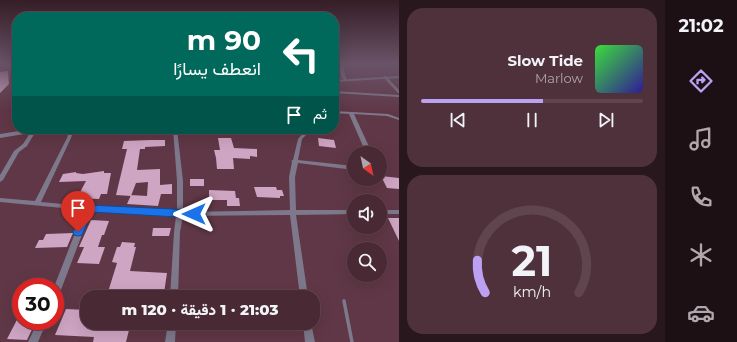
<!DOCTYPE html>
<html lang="ar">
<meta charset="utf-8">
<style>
:root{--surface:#482934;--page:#4f313c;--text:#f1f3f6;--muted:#b1a6ac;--line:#60454f;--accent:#bca0f2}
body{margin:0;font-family:Montserrat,Vazirmatn,sans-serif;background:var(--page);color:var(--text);direction:rtl;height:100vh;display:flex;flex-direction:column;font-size:15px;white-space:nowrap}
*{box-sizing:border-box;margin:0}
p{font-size:13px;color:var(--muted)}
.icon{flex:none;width:22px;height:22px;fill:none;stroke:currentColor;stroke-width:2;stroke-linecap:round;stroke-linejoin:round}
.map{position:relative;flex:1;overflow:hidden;direction:ltr}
.panel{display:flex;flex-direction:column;gap:8px;padding:8px;background:#28171d;width:266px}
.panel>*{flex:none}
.hud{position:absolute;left:12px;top:12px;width:327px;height:122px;border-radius:16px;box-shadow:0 4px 16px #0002,0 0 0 1px var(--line);direction:rtl;background:#00695c;color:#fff;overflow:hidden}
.needle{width:26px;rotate:147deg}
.buttons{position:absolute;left:347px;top:146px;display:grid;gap:8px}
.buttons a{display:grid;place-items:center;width:40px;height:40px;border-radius:50%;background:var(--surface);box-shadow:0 4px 16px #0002,0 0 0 1px var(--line);font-size:20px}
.speed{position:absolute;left:12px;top:278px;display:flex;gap:8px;font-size:20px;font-weight:700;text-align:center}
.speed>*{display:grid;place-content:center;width:52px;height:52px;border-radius:50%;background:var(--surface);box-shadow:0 4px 16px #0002,0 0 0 1px var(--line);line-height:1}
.speed .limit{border:6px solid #d22;background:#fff;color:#111}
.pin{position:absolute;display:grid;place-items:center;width:34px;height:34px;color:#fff;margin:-41px -17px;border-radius:50% 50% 50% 0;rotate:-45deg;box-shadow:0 0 4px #0007}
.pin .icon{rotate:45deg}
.me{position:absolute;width:44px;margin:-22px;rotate:270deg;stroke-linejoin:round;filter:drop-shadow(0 0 3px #0008)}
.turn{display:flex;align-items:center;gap:14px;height:84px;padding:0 12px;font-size:18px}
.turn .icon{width:52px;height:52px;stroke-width:2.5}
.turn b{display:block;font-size:28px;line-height:34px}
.then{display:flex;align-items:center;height:38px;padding:0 12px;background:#0003;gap:8px;font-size:15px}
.panel .tile{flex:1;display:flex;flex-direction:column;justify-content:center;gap:6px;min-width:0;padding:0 14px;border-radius:16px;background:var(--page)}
.panel .dial{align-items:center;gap:0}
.dial svg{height:104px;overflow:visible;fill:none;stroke:var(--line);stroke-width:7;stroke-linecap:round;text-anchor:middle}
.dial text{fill:var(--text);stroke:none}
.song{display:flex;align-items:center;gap:12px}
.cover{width:48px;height:48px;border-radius:6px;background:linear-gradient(135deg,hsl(120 70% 55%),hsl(250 70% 35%))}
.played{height:4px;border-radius:2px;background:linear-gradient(90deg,var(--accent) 55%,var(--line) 55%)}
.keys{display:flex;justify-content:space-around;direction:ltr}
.trip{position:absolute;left:80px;top:290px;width:240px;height:40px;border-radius:16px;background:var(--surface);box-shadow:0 4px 16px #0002,0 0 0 1px var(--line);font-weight:800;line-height:40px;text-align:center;direction:rtl}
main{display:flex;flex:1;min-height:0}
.menu{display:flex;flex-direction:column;width:72px;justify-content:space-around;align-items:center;background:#1d1015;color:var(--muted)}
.menu .icon{width:28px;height:28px}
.menu .current{color:var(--accent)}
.menu b{font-size:18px;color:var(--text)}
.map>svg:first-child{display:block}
.building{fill:#cea5c3}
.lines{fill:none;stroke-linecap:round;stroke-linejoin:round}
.service{stroke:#7d788b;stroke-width:3.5}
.minor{fill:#7d788b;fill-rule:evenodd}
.tertiary{fill:#7d788b;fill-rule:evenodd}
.route{fill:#1a73e8;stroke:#114b97}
</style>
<main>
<nav class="menu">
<b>21:02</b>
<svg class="icon current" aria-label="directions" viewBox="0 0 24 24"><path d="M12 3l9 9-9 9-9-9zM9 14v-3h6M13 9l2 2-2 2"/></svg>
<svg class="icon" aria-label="music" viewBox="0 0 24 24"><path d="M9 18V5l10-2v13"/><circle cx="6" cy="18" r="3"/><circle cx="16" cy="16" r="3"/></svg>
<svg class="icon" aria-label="phone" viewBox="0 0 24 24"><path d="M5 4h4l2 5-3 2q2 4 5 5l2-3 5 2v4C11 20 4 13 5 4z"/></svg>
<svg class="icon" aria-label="climate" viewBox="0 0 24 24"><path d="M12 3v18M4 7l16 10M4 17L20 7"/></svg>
<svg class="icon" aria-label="car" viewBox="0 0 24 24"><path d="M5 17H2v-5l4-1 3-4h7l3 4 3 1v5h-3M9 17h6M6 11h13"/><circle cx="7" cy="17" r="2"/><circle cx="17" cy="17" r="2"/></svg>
</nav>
<section class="panel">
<div class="tile">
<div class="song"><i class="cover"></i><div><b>Slow Tide</b><p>Marlow</p></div></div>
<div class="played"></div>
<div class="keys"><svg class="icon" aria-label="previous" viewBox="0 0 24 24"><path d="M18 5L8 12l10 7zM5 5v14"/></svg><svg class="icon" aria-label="pause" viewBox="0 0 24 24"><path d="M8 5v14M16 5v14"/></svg><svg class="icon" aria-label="next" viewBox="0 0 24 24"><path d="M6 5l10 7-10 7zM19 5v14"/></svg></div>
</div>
<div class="tile dial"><svg viewBox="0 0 100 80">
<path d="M14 69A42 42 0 1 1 86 69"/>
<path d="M14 69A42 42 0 0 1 8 44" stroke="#bca0f2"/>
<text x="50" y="56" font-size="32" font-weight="700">21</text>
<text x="50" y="72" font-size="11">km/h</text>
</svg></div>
</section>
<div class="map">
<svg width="399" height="342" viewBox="0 0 399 342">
<rect width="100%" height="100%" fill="#603746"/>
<path class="building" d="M8,71L9,84L0,93V72Z
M218,138H231L234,148L257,149V157L250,156V159L233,158L234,169H217L216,158L214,150H220Z
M318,138L334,140L336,148L319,146Z
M150,140H165V146L145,147V149H140L137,170L160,169V185L172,184V194H161L158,206L127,204L131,195L147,196L148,182L136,183L131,196L116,195L127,149H122L124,141Z
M104,171V173H111L107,194H101L99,199L77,198L86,181L59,182L63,174L76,172V173L83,174Z
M381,176L399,178V189L387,188Z
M190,179H204V186H190Z
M254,187H276L277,190H282L284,196H280V198L257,197Z
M209,190L235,191L236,198H239L240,206H227V200H209Z
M388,218H399V241Z
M91,220L109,221L104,235H102L98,247H105L99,264L77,263L84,247H79Z
M153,228H171L169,236H152Z
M73,233L67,247L35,248L39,240H43L46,234Z
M122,242L135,243L134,247H136L130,271L167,273L164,293L108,292L117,263L112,262L117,247H120Z
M66,309L87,310V323H89L87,329L129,330L126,342H93L94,337L55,335Z
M21,312V321H36L27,340L7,339Z"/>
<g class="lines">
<path class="service" d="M344,301L352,342"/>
<path class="minor" d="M7,64H11L16,69V74L17,75V77L13,76V70Z
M340,64H344L345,76L347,79L346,80H344L341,76Z
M384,76H386L399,90V93H398L384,78Z
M334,91L399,95V97L334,93Z
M334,111L388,114L399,118V120L387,116L354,114L372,153H366L349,114L334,113Z
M70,129H74L71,138L41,202L117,209L177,212V181L173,129H177L183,181V212L290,210L289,177L292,162L291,161L293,160L298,139L307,129H312L302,139L298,160L354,166V170L298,163L295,177L296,210H354V214L296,215L308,297H300L290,215L183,216L180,232L178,297H170L174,232L176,216L117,213L91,211L59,295L58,298L55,299V287H54L84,210L0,202V198L35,201L67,138Z
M32,130H34L36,131L27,146L19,152L3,180L0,182V175L14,151L23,144Z
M380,210H399V214H380Z
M38,321H47L38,342H28Z
M168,323H176L175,342H165Z
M303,323H311L315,342H305Z"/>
<path class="tertiary" d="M399,76V78L334,82V80Z
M32,129H46L43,131L0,138V134Z"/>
</g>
<linearGradient id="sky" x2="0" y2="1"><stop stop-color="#351e26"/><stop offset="0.57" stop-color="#695368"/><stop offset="1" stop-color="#695368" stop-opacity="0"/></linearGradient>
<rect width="399" height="112" fill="url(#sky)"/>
<path class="route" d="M88,205L194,210L198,211L199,214L198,216L194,218L92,212L82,235L78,236L74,235L73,232L83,209L84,206Z"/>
</svg>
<div class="buttons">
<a><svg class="needle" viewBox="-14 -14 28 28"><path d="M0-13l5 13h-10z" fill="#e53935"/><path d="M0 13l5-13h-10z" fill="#b1a6ac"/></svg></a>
<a><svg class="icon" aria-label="sound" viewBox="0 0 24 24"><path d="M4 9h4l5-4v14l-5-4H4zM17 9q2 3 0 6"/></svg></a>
<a><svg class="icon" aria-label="search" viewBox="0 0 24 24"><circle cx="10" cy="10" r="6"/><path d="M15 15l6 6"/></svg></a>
</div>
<div class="speed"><div class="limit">30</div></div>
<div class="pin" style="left:78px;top:232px;background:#d93025"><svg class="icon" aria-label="arrive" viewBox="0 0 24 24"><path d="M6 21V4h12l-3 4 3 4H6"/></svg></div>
<svg class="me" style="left:194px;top:214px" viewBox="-20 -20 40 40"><path d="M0-17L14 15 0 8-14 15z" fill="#1a73e8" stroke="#fff" stroke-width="4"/></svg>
<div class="trip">21:03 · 1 دقيقة · 120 m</div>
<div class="hud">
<div class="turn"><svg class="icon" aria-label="left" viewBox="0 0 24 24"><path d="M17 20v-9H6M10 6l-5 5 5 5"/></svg><div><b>90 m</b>انعطف يسارًا</div></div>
<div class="then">ثم<svg class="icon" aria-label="arrive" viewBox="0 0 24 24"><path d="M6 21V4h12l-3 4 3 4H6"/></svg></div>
</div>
</div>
</main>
